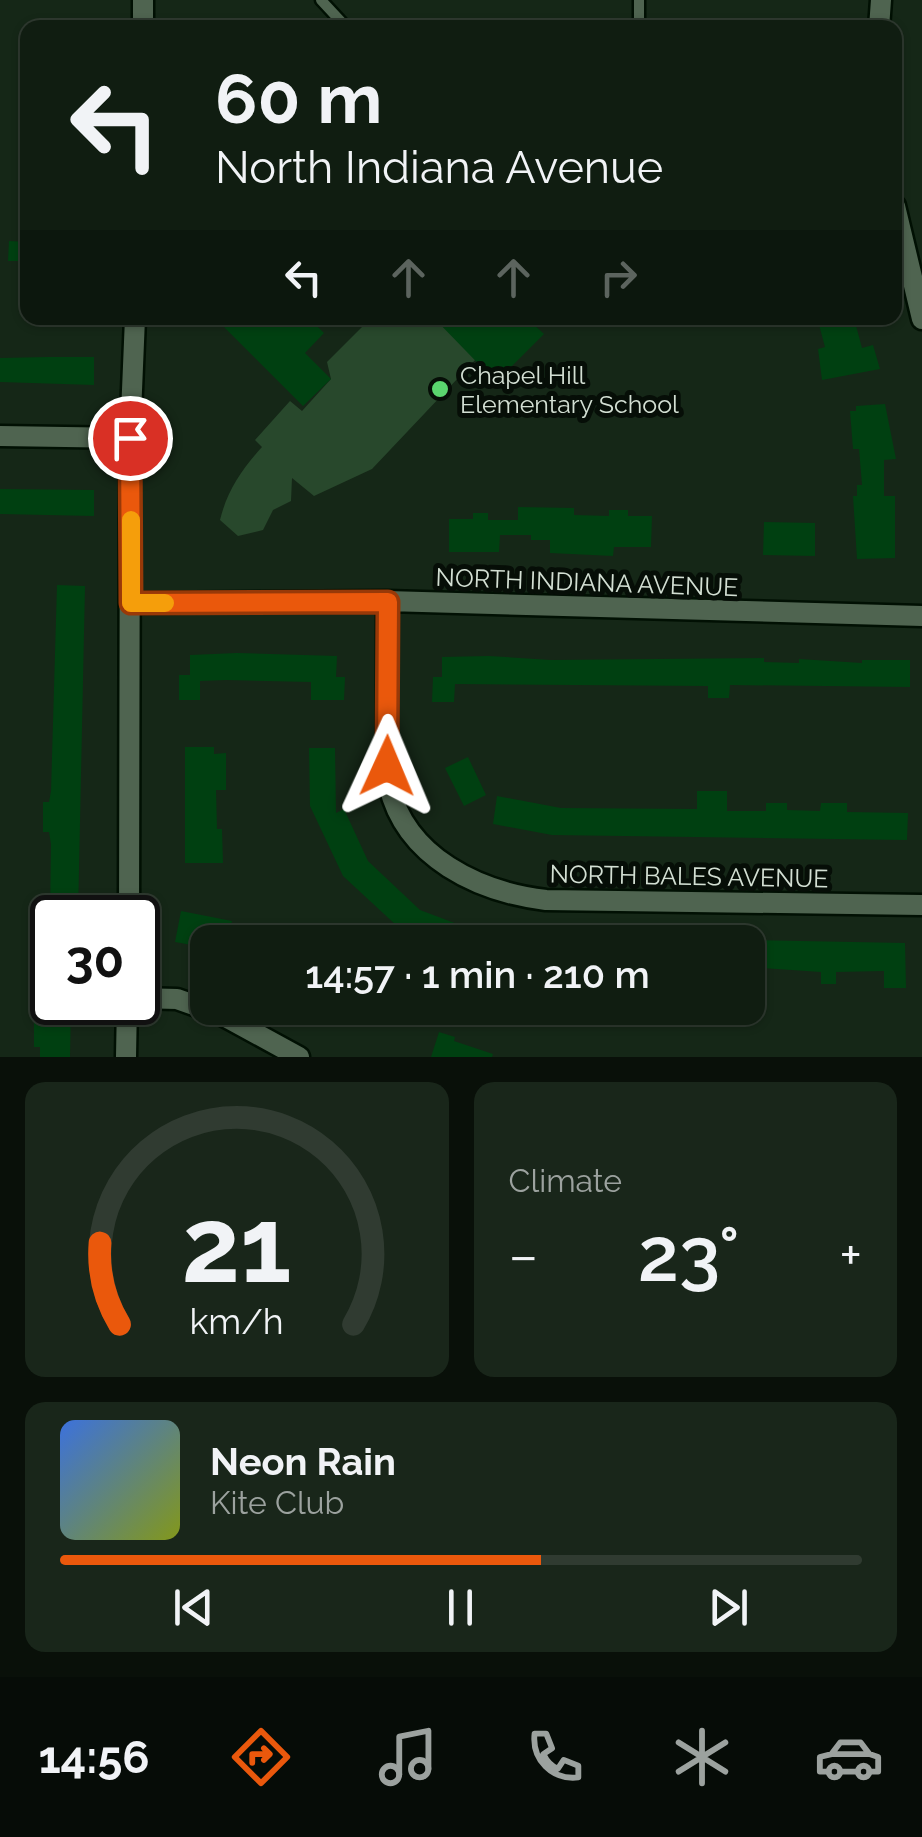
<!DOCTYPE html>
<meta charset="utf-8">
<style>
:root{--surface:#101d11;--page:#19261a;--text:#f1f3f6;--muted:#9ca29f;--line:#303b31;--accent:#ea580c}
body{margin:0;font-family:Raleway,sans-serif;background:var(--page);color:var(--text);height:100vh;display:flex;flex-direction:column;font-size:38px;white-space:nowrap}
*{box-sizing:border-box;margin:0}
p{font-size:32px;color:var(--muted)}
.icon{flex:none;width:55px;height:55px;fill:none;stroke:currentColor;stroke-width:2;stroke-linecap:round;stroke-linejoin:round}
.map{position:relative;height:1057px;overflow:hidden}
.details{display:flex;flex-direction:column;gap:25px;padding:25px;background:#091009;flex:1}
.details>*{flex:none}
.top-card{position:absolute;left:20px;top:20px;width:882px;height:305px;border-radius:20px;box-shadow:0 2px 8px #0004,0 0 0 2px var(--line);background:#101d11;color:var(--text);overflow:hidden}
.speed{position:absolute;left:30px;top:895px;display:flex;gap:20px;font-size:50px;font-weight:700;text-align:center}
.speed>*{display:grid;place-content:center;width:130px;height:130px;border-radius:50%;background:var(--surface);box-shadow:0 2px 8px #0004,0 0 0 2px var(--line);line-height:1}
.speed .limit{border:5px solid #111;border-radius:15px;background:#fff;color:#111}
.pin{position:absolute;display:grid;place-items:center;width:85px;height:85px;color:#fff;margin:-42px;border:5px solid #fff;border-radius:50%;box-shadow:0 2px 10px #0007}
.me{position:absolute;width:110px;margin:-55px;rotate:1deg;stroke-linejoin:round;filter:drop-shadow(0 0 8px #0008)}
.turn{display:flex;align-items:center;gap:35px;height:210px;padding:0 30px;font-size:45px}
.turn .icon{width:130px;height:130px;stroke-width:2.5}
.turn b{display:block;font-size:70px;line-height:85px}
.lanes{display:flex;align-items:center;height:95px;padding:0 30px;background:#0003;justify-content:center;gap:50px;direction:ltr}
.lanes .off{opacity:.35}
.big{font-size:75px;font-weight:600;line-height:1.1}
.details .tile{flex:1;display:flex;flex-direction:column;justify-content:center;gap:15px;min-width:0;padding:0 35px;border-radius:20px;background:var(--page)}
.details .dial{align-items:center;gap:0}
.dial svg{height:260px;overflow:visible;fill:none;stroke:var(--line);stroke-width:7;stroke-linecap:round;text-anchor:middle}
.dial text{fill:var(--text);stroke:none}
.song{display:flex;align-items:center;gap:30px}
.cover{width:120px;height:120px;border-radius:15px;background:linear-gradient(135deg,hsl(220 70% 55%),hsl(70 70% 35%))}
.played{height:10px;border-radius:5px;background:linear-gradient(90deg,var(--accent) 60%,var(--line) 60%)}
.keys{display:flex;justify-content:space-around;direction:ltr}
.heat{display:flex;justify-content:space-between;align-items:center;font-size:55px;direction:ltr}
.details .tiles{flex:1;display:grid;gap:25px;grid-template-columns:1fr 1fr}
.tile:last-child{grid-column:span 2}
.trip{position:absolute;left:190px;top:925px;width:575px;height:100px;border-radius:20px;background:var(--surface);box-shadow:0 2px 8px #0004,0 0 0 2px var(--line);font-weight:600;line-height:100px;text-align:center}
.tab-bar{display:flex;height:160px;justify-content:space-around;align-items:center;background:#060c07;color:var(--muted)}
.tab-bar .icon{width:70px;height:70px}
.tab-bar .current{color:var(--accent)}
.tab-bar b{font-size:45px;color:var(--text)}
.map>svg:first-child{display:block}
.green{fill:#28482c}
.building{fill:#004011}
.lines{fill:none;stroke-linecap:round;stroke-linejoin:round}
.lane-casing{stroke:#011003;stroke-width:15}
.street-casing{stroke:#011003;stroke-width:25}
.lane{stroke:#4f6450;stroke-width:10}
.street{stroke:#4f6450;stroke-width:20}
.route-casing{stroke:#983908;stroke-width:25}
.route{stroke:#ea580c;stroke-width:18}
.slow{stroke:#f59e0b;stroke-width:18}
.poi-dot{fill:#5ad56e;stroke:#060e07;stroke-width:4}
.labels{text-anchor:middle;dominant-baseline:central;stroke-width:10;stroke-linejoin:round;paint-order:stroke}
.poi-label{font-size:25px;fill:#d3dfd3;stroke:#060e07;text-anchor:start}
.street-label{font-size:25px;fill:#d3dfd3;stroke:#060e07}
</style>
<div class="map">
<svg width="922" height="1057" viewBox="0 0 922 1057">
<rect width="100%" height="100%" fill="#152717"/>
<path class="green" d="M371,318H434L477,358L372,469L314,496L292,478L291,501L273,510L263,530L238,536L220,520C227,491 242,469 262,447L255,440L290,401L302,411L331,379L327,362Z"/>
<path class="building" d="M9,241L28,242V261H8Z
M215,318H309L324,333L305,353L331,379L303,406Z
M434,318H527L544,334L496,382Z
M847,318H854L862,348L873,345L880,369L822,380L818,349L825,347L819,325Z
M48,357H94V385L0,382V358Z
M885,404L896,459L884,460V496H895V558L857,559L853,496H857V485H862L859,449H853L850,411H856V406Z
M0,489L94,490V516L0,514Z
M518,507L574,508V515L609,516V510H628V516H652L651,547H614L613,556L550,553V540H531V535H500L499,552H449V519H473V513H488V520H518Z
M764,522L815,523V556L763,555Z
M57,585L85,586L78,917L50,916L51,844L49,832H43V802H49L51,791Z
M237,653L337,656L336,677H345L344,700H311V682L226,680L200,681V700H179V675H190V655Z
M489,656L551,660L764,658V662L799,663V659L862,663V660H910V687L730,685L729,698H708V686L455,684L454,702H432L433,677H442V657Z
M185,747H214V754L226,753V790H216L217,829H222L223,863H185Z
M309,748H335L336,813L344,809L368,861L420,910L505,942H442L397,926L343,876L310,806Z
M468,757L486,795L464,806L445,768Z
M697,791H727V811H766V803H787V810L820,811L821,803H847V812L908,813L907,840L552,835L493,824L497,796L561,808L697,809Z
M181,911L232,921L228,942H208V948L175,942Z
M748,940L905,943L906,988H884V971L836,972V984H821V972L748,967Z
M40,1005H71L70,1057H40V1047H34V1016L40,1017Z
M439,1032L455,1037L454,1041L493,1054L492,1057H431Z"/>
<g class="lines">
<g class="lane-casing">
<path id="lane" d="M321,0L347,28
M639,28V0"/>
</g>
<g class="street-casing">
<path id="street" d="M143,28V0
M879,28L881,0
M895,206L922,319
M0,436L130,438
M387,601C387,642 387,683 387,724C387,745 385,766 389,786C406,858 479,892 546,900L922,905
M131,603L387,601L922,616
M129,918L130,438L135,318
M138,998L177,999L222,1015L299,1057
M126,1057L127,1002"/>
</g>
<use href="#lane" class="lane"/>
<use href="#street" class="street"/>
</g>
<g class="lines">
<g class="route-casing">
<path id="route" d="M130,438L131,603L388,602L387,766"/>
</g>
<use href="#route" class="route"/>
<path class="slow" d="M131,520V603H165"/>
</g>
<circle class="poi-dot" cx="440" cy="389" r="10"/>
<g class="labels">
<g class="poi-label">
<text x="460" y="375">Chapel Hill<tspan x="460" dy="29">Elementary School</tspan></text>
</g>
<g class="street-label">
<text transform="translate(587 582) rotate(2)">NORTH INDIANA AVENUE</text>
<text transform="translate(689 876) rotate(1)">NORTH BALES AVENUE</text>
</g>
</g>
</svg>
<div class="speed"><div class="limit">30</div></div>
<div class="pin" style="left:130px;top:438px;background:#d93025"><svg class="icon" aria-label="arrive" viewBox="0 0 24 24"><path d="M6 21V4h12l-3 4 3 4H6"/></svg></div>
<svg class="me" style="left:387px;top:766px" viewBox="-20 -20 40 40"><path d="M0-17L14 15 0 8-14 15z" fill="#ea580c" stroke="#fff" stroke-width="4"/></svg>
<div class="trip">14:57 · 1 min · 210 m</div>
<div class="top-card">
<div class="turn"><svg class="icon" aria-label="left" viewBox="0 0 24 24"><path d="M17 20v-9H6M10 6l-5 5 5 5"/></svg><div><b>60 m</b>North Indiana Avenue</div></div>
<div class="lanes"><svg class="icon" aria-label="left" viewBox="0 0 24 24"><path d="M17 20v-9H6M10 6l-5 5 5 5"/></svg><svg class="icon off" aria-label="ahead" viewBox="0 0 24 24"><path d="M12 20V5M6 11l6-6 6 6"/></svg><svg class="icon off" aria-label="ahead" viewBox="0 0 24 24"><path d="M12 20V5M6 11l6-6 6 6"/></svg><svg class="icon off" aria-label="right" viewBox="0 0 24 24"><path d="M7 20v-9h11M14 6l5 5-5 5"/></svg></div>
</div>
</div>
<section class="details">
<div class="tiles">
<div class="tile dial"><svg viewBox="0 0 100 80">
<path d="M14 69A42 42 0 1 1 86 69"/>
<path d="M14 69A42 42 0 0 1 8 44" stroke="#ea580c"/>
<text x="50" y="56" font-size="32" font-weight="700">21</text>
<text x="50" y="72" font-size="11">km/h</text>
</svg></div>
<div class="tile"><p>Climate</p>
<div class="heat"><a>−</a><b class="big">23°</b><a>+</a></div>
</div>
<div class="tile">
<div class="song"><i class="cover"></i><div><b>Neon Rain</b><p>Kite Club</p></div></div>
<div class="played"></div>
<div class="keys"><svg class="icon" aria-label="previous" viewBox="0 0 24 24"><path d="M18 5L8 12l10 7zM5 5v14"/></svg><svg class="icon" aria-label="pause" viewBox="0 0 24 24"><path d="M8 5v14M16 5v14"/></svg><svg class="icon" aria-label="next" viewBox="0 0 24 24"><path d="M6 5l10 7-10 7zM19 5v14"/></svg></div>
</div>
</div>
</section>
<nav class="tab-bar">
<b>14:56</b>
<svg class="icon current" aria-label="directions" viewBox="0 0 24 24"><path d="M12 3l9 9-9 9-9-9zM9 14v-3h6M13 9l2 2-2 2"/></svg>
<svg class="icon" aria-label="music" viewBox="0 0 24 24"><path d="M9 18V5l10-2v13"/><circle cx="6" cy="18" r="3"/><circle cx="16" cy="16" r="3"/></svg>
<svg class="icon" aria-label="phone" viewBox="0 0 24 24"><path d="M5 4h4l2 5-3 2q2 4 5 5l2-3 5 2v4C11 20 4 13 5 4z"/></svg>
<svg class="icon" aria-label="climate" viewBox="0 0 24 24"><path d="M12 3v18M4 7l16 10M4 17L20 7"/></svg>
<svg class="icon" aria-label="car" viewBox="0 0 24 24"><path d="M5 17H2v-5l4-1 3-4h7l3 4 3 1v5h-3M9 17h6M6 11h13"/><circle cx="7" cy="17" r="2"/><circle cx="17" cy="17" r="2"/></svg>
</nav>
